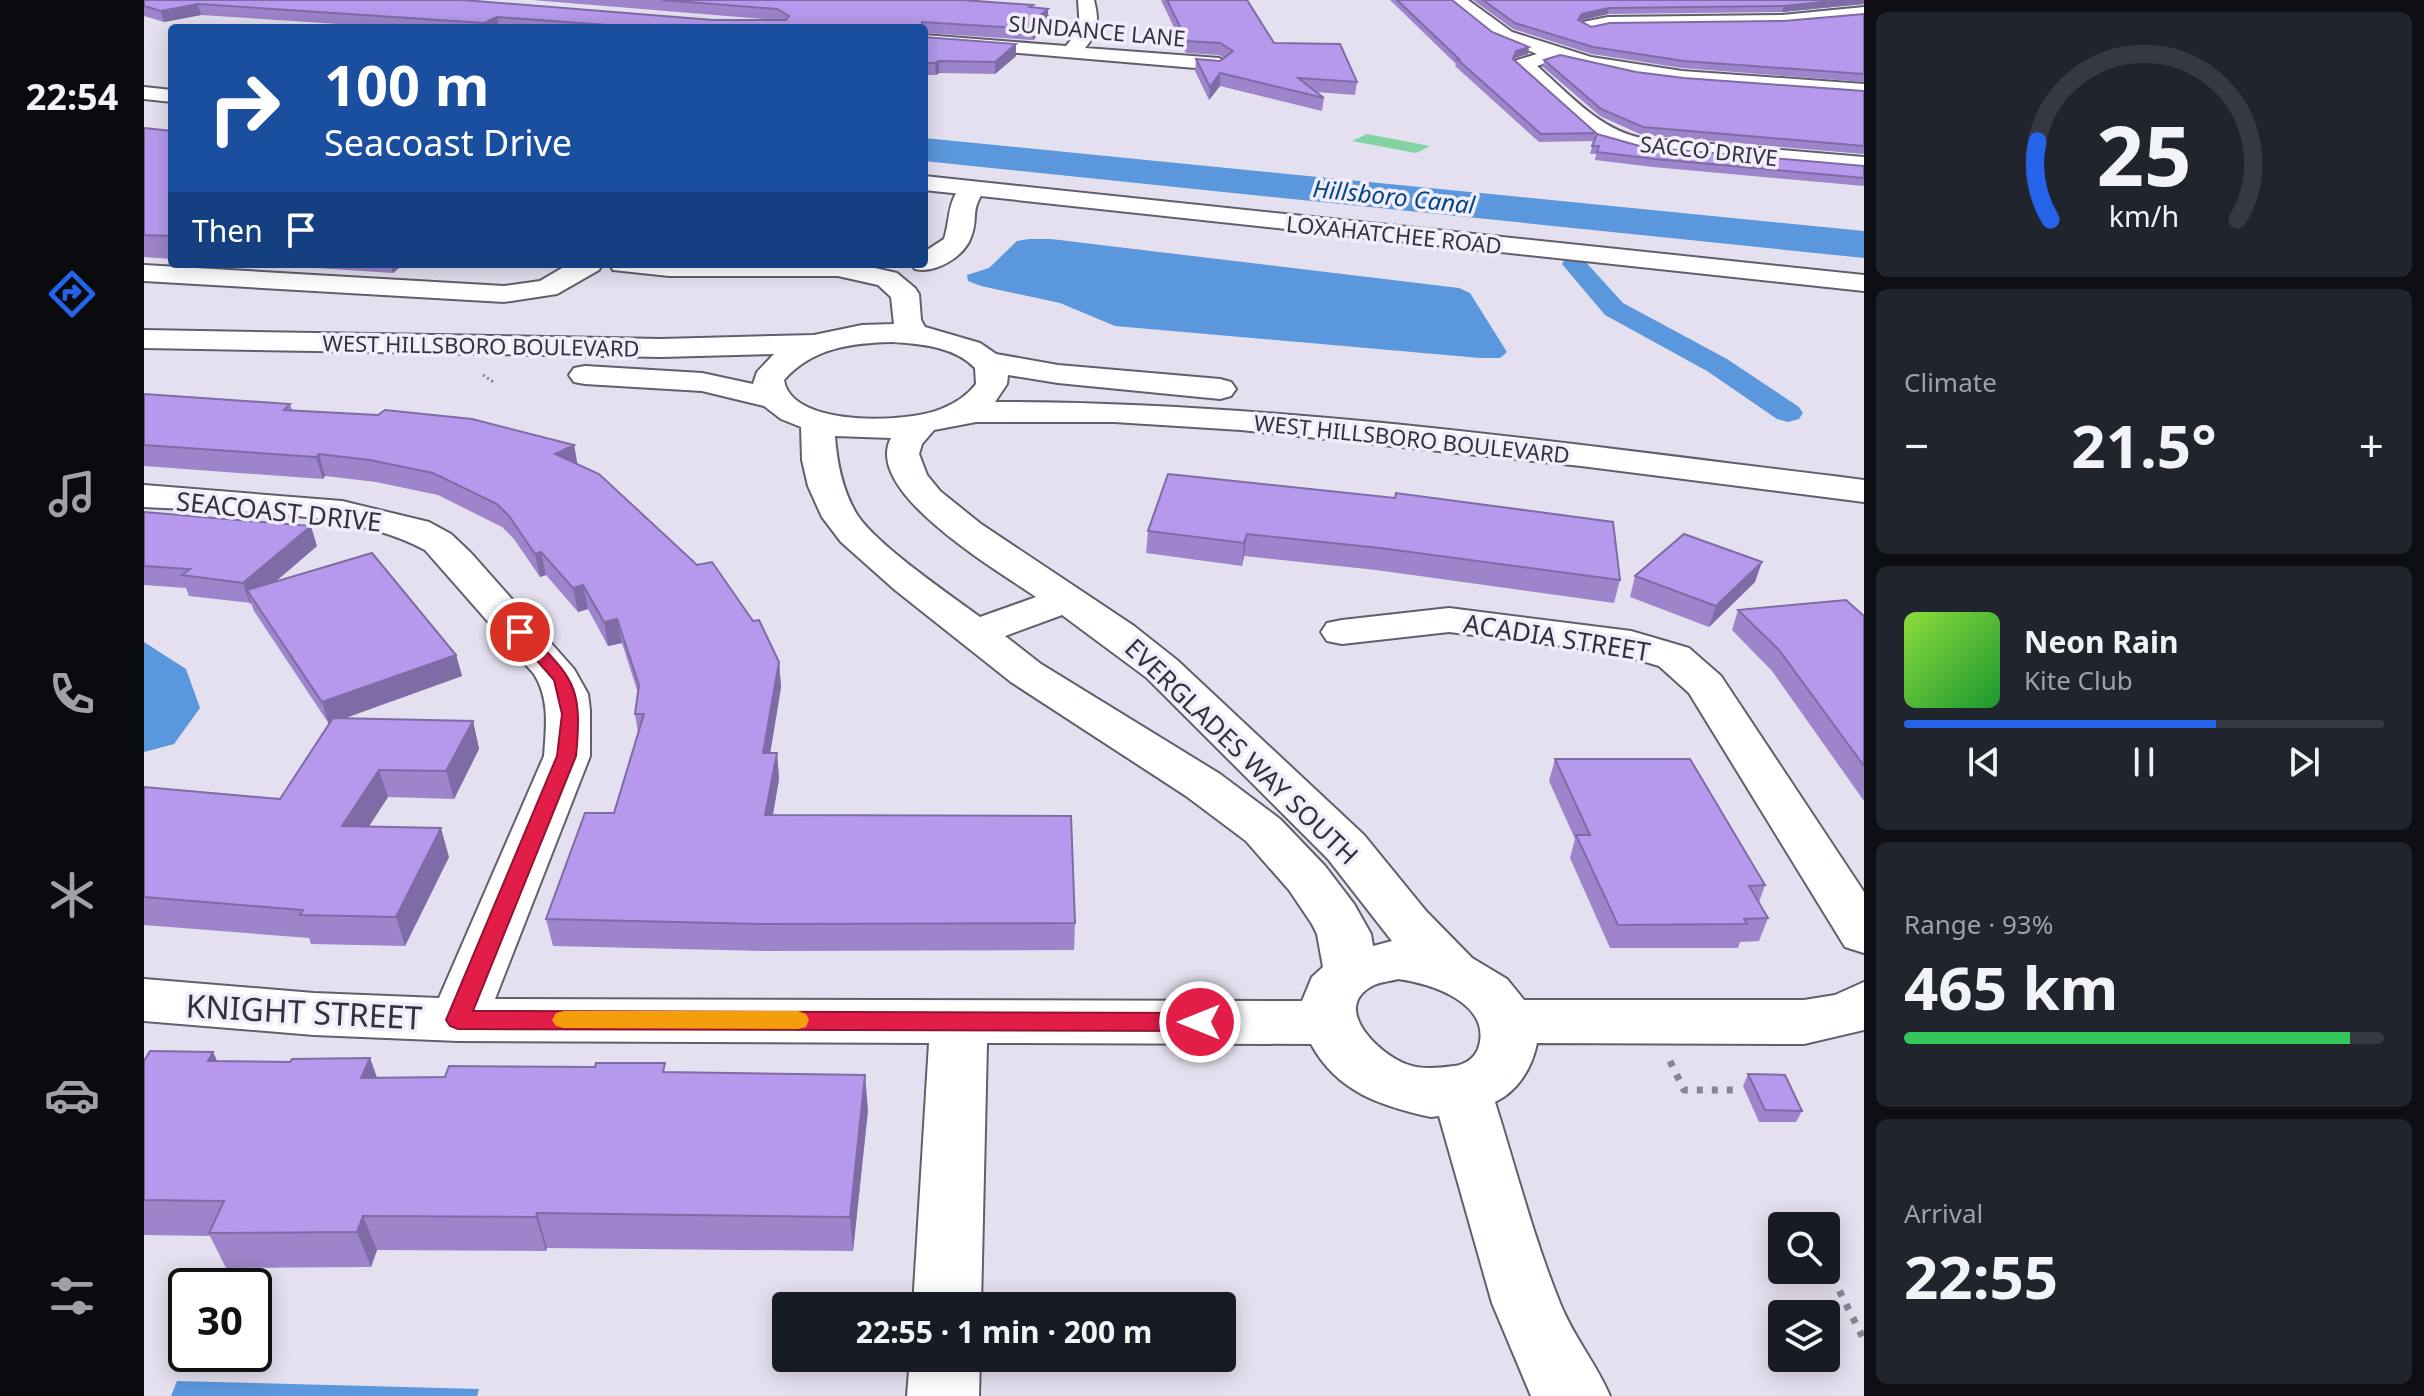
<!DOCTYPE html>
<meta charset="utf-8">
<style>
:root{--surface:#171b24;--page:#20242c;--text:#f1f3f6;--muted:#9ea1a6;--line:#363941;--accent:#2563eb}
body{margin:0;font-family:"Noto Sans",sans-serif;background:var(--page);color:var(--text);height:100vh;display:flex;flex-direction:column;font-size:30px;white-space:nowrap}
*{box-sizing:border-box;margin:0}
p{font-size:26px;color:var(--muted)}
.icon{flex:none;width:44px;height:44px;fill:none;stroke:currentColor;stroke-width:2;stroke-linecap:round;stroke-linejoin:round}
.map{position:relative;flex:1;overflow:hidden}
.sheet{display:flex;flex-direction:column;gap:12px;padding:12px;background:#0d0f14;width:560px}
.sheet>*{flex:none}
.hud{position:absolute;left:24px;top:24px;width:760px;height:244px;border-radius:8px;box-shadow:0 4px 20px #0003;background:#1a4fa0;color:#fff;overflow:hidden}
.controls{position:absolute;left:1624px;top:1212px;display:grid;gap:16px}
.controls a{display:grid;place-items:center;width:72px;height:72px;border-radius:8px;background:var(--surface);box-shadow:0 4px 20px #0003;font-size:40px}
.speed{position:absolute;left:24px;top:1268px;display:flex;gap:16px;font-size:40px;font-weight:700;text-align:center}
.speed>*{display:grid;place-content:center;width:104px;height:104px;border-radius:50%;background:var(--surface);box-shadow:0 4px 20px #0003;line-height:1}
.speed .limit{border:4px solid #111;border-radius:12px;background:#fff;color:#111}
.pin{position:absolute;display:grid;place-items:center;width:68px;height:68px;color:#fff;margin:-34px;border:4px solid #fff;border-radius:50%;box-shadow:0 2px 8px #0007}
.me{position:absolute;width:88px;margin:-44px;rotate:270deg;stroke-linejoin:round;filter:drop-shadow(0 0 6px #0008)}
.turn{display:flex;align-items:center;gap:28px;height:168px;padding:0 24px;font-size:36px}
.turn .icon{width:104px;height:104px;stroke-width:2.5}
.turn b{display:block;font-size:56px;line-height:68px}
.then{display:flex;align-items:center;height:76px;padding:0 24px;background:#0003;gap:16px;font-size:30px}
.big{font-size:60px;font-weight:700;line-height:1.1}
.sheet .card{flex:1;display:flex;flex-direction:column;justify-content:center;gap:12px;min-width:0;padding:0 28px;border-radius:12px;background:var(--page)}
.sheet .dial{align-items:center;gap:0}
.dial svg{height:208px;overflow:visible;fill:none;stroke:var(--line);stroke-width:7;stroke-linecap:round;text-anchor:middle}
.dial text{fill:var(--text);stroke:none}
.song{display:flex;align-items:center;gap:24px}
.cover{width:96px;height:96px;border-radius:12px;background:linear-gradient(135deg,hsl(90 70% 55%),hsl(130 70% 35%))}
.played{height:8px;border-radius:4px;background:linear-gradient(90deg,var(--accent) 65%,var(--line) 65%)}
.keys{display:flex;justify-content:space-around;direction:ltr}
.heat{display:flex;justify-content:space-between;align-items:center;font-size:44px;direction:ltr}
.charge{height:12px;border-radius:6px;background:linear-gradient(90deg,#34c759 93%,var(--line) 0)}
.trip{position:absolute;left:628px;top:1292px;width:464px;height:80px;border-radius:8px;background:var(--surface);box-shadow:0 4px 20px #0003;font-weight:700;line-height:80px;text-align:center}
main{display:flex;flex:1;min-height:0}
.dock{display:flex;flex-direction:column;width:144px;justify-content:space-around;align-items:center;background:#090b0e;color:var(--muted)}
.dock .icon{width:56px;height:56px}
.dock .on{color:var(--accent)}
.dock b{font-size:36px;color:var(--text)}
.map>svg:first-child{display:block}
.green{fill:#81d3a1}
.water{fill:#5b97dc}
.lines{fill:none;stroke-linecap:round;stroke-linejoin:round}
.canal{fill:#5b97dc;fill-rule:evenodd}
.minor-casing{stroke:#625e6b;stroke-width:4}
.major-casing{stroke:#625e6b;stroke-width:4}
.path-far1{stroke:#898590;stroke-width:3;stroke-dasharray:2 3;stroke-linecap:butt}
.path{stroke:#898590;stroke-width:7;stroke-dasharray:6 9;stroke-linecap:butt}
.minor{fill:#fff;fill-rule:evenodd}
.major{fill:#fff;fill-rule:evenodd}
.wall{fill:#9d84cb}
.shaded-wall{fill:#7f6ba5}
.building{fill:#b699ec;stroke:#7f6ba5;stroke-width:2}
.route{fill:#e11d48;stroke:#92132f;stroke-width:2}
.slow{fill:#f59e0b}
.labels{text-anchor:middle;dominant-baseline:central;stroke-width:7;stroke-linejoin:round;paint-order:stroke}
.far-street-label{font-size:22px;fill:#343238;stroke:#f2edfd}
.far-water-label{font-size:24px;font-style:italic;fill:#004684;stroke:#f2edfd}
.street-label{font-size:26px;fill:#343238;stroke:#f2edfd}
.near-street-label{font-size:32px;fill:#343238;stroke:#f2edfd}
</style>
<main>
<nav class="dock">
<b>22:54</b>
<svg class="icon on" aria-label="directions" viewBox="0 0 24 24"><path d="M12 3l9 9-9 9-9-9zM9 14v-3h6M13 9l2 2-2 2"/></svg>
<svg class="icon" aria-label="music" viewBox="0 0 24 24"><path d="M9 18V5l10-2v13"/><circle cx="6" cy="18" r="3"/><circle cx="16" cy="16" r="3"/></svg>
<svg class="icon" aria-label="phone" viewBox="0 0 24 24"><path d="M5 4h4l2 5-3 2q2 4 5 5l2-3 5 2v4C11 20 4 13 5 4z"/></svg>
<svg class="icon" aria-label="climate" viewBox="0 0 24 24"><path d="M12 3v18M4 7l16 10M4 17L20 7"/></svg>
<svg class="icon" aria-label="car" viewBox="0 0 24 24"><path d="M5 17H2v-5l4-1 3-4h7l3 4 3 1v5h-3M9 17h6M6 11h13"/><circle cx="7" cy="17" r="2"/><circle cx="17" cy="17" r="2"/></svg>
<svg class="icon" aria-label="filters" viewBox="0 0 24 24"><path d="M4 7h16M4 17h16"/><circle cx="9" cy="7" r="2"/><circle cx="15" cy="17" r="2"/></svg>
</nav>
<div class="map">
<svg width="1720" height="1396" viewBox="0 0 1720 1396">
<rect width="100%" height="100%" fill="#e5e0ef"/>
<path class="green" d="M1223,134L1286,146L1272,153L1208,141Z"/>
<path class="water" d="M780,138L1720,231V258L780,161Z
M885,239H907L1315,288L1326,293L1363,352L1356,358H1336L971,326L916,303L837,286L824,281L823,275L845,268L873,241Z
M0,642L42,669L56,708L30,744L0,752Z
M33,1381L335,1389L333,1396H27Z"/>
<g class="lines">
<path class="canal" d="M1430,257L1439,259L1479,303L1583,359L1655,407L1659,413L1655,419L1644,422L1633,419L1563,371L1461,315L1418,264L1421,259Z"/>
<g class="minor-casing">
<path id="minor" d="M934,0H950C955,20 955,32 941,48L1075,58L1085,64L1075,70L780,45V35L922,46L936,29Z
M1304,0H1324L1368,32L1447,57L1538,71L1720,84V96L1538,82L1491,76L1414,59L1393,66C1425,94 1455,129 1497,138L1720,157V171L1497,152L1462,144L1447,136L1370,64L1373,60L1393,54L1349,36Z
M1720,7V17L1638,25L1464,27L1445,31L1436,26L1439,22L1464,17L1638,15Z
M829,182L837,184L841,189C825,213 835,217 827,237C820,257 791,274 771,269L767,264H780V252L800,239C807,220 802,188 829,182Z
M425,264H458L455,270L413,294L360,302L0,281V265L360,286L396,281Z
M466,264H713L753,273L771,288L775,294L777,320L781,327L836,343L852,354L914,365L1076,379L1087,382L1092,389L1087,396L1076,399L914,383L864,375L863,384L851,402C1142,402 1432,445 1720,480V502L1437,466L1097,430L970,422H832L790,430L778,444L775,454L783,475L796,491L837,524L990,626L1033,660L1220,835L1282,911L1328,958L1363,979L1380,1000H1660L1691,995L1720,982V1030L1660,1044L1393,1043C1388,1068 1374,1091 1351,1102C1372,1169 1390,1239 1416,1303C1430,1338 1452,1363 1466,1396H1387L1348,1303L1295,1116L1287,1117C1237,1106 1193,1092 1167,1044L843,1043L837,1306H769L785,1043L314,1041L170,1035L0,1021V979L170,993L295,998L400,756C402,728 406,699 390,674L281,550C206,509 85,512 0,507V485L198,501L285,522L307,534L327,553L430,669L444,694L446,710V756L351,999L1158,1001L1168,977L1179,967L1173,934L1168,924L1145,890L1102,841L1042,796L867,682L751,590L697,542L678,517L664,486L658,460L657,427L637,419L620,406L558,391L441,384L430,382L425,375L430,368L441,366L558,373L609,384L613,372L630,354L517,357L0,348V330L517,339L670,335L718,325L750,324L747,297L734,285L694,276H525L469,270ZM748,342C776,344 810,346 831,368L832,384C824,395 810,404 797,409C764,423 647,428 640,380C668,348 707,343 748,342ZM691,436L747,438C718,492 855,571 892,597L836,617C805,594 731,544 712,513C698,489 693,463 691,436ZM918,615L1003,678L1184,859L1248,941L1229,946L1227,934L1210,904L1181,866L1136,819L1076,774L897,664L861,636ZM1254,979C1287,983 1350,1004 1334,1049C1330,1059 1320,1065 1310,1066C1294,1068 1278,1070 1262,1064C1235,1054 1185,1007 1230,985C1237,982 1247,981 1254,979Z
M1305,608L1487,631L1545,648L1577,676L1720,892V953L1701,947L1545,693L1515,666L1468,652L1305,632L1198,644L1183,641L1177,632L1183,623L1198,620Z
M766,1358H836L835,1396H763Z"/>
</g>
<g class="major-casing">
<path id="major" d="M0,87L28,90V102L0,99Z
M780,176L1720,275V291L780,190Z"/>
</g>
<path class="path-far1" d="M339,375L351,383"/>
<path class="path" d="M1526,1061L1540,1090H1594
M1682,1264L1720,1340"/>
<use href="#minor" class="minor"/>
<use href="#major" class="major"/>
</g>
<path class="wall" d="M0,0L569,20H633L388,0H834L832,1L904,9L903,27L889,40L780,33V28H255L57,15L20,22L0,16Z
M1017,0H1103L1130,43L1213,82L1211,95L1172,92L1180,98L1178,111L1076,86L1065,100L1051,71L1052,59L1076,61L1080,58L1075,55L1042,53Z
M1246,0H1308L1348,32L1384,54L1371,58L1370,60L1452,133L1450,140L1499,147L1720,166V186L1509,167L1451,160L1452,154H1446L1450,141L1395,142L1311,66L1312,64Z
M1329,0H1720V4L1638,12L1464,14L1436,21L1447,27L1640,21L1720,14V82L1538,68L1448,54L1369,29Z
M780,37L872,44V56L851,74L795,73L792,75H780Z
M1400,60L1540,78L1720,91V154L1498,135L1456,116L1399,67Z
M0,128L28,131V259L0,257Z
M111,264H260L249,273Z
M0,394L146,404L148,410L430,445L433,464L635,662L637,687L626,753H633L635,779L629,815L931,923L930,950L622,951L409,946L402,919L470,813L494,733L491,714L494,693L478,643L464,646L444,609L434,612L402,575L396,577L370,539L358,527L294,495L232,482L181,476L179,479L0,466Z
M1024,474L1476,580L1470,603L1232,570L1100,556L1098,566L1002,553L1004,531Z
M0,512L173,546L131,582L312,655L318,676L200,718L329,721L335,749L310,799L244,797L225,826L305,857L261,946L167,944L165,938L0,925V787L136,799L185,724L110,611L107,603L45,596L42,588L0,585Z
M1491,576L1611,582L1565,627L1486,597Z
M1594,610L1720,616V801L1628,671L1588,630Z
M1411,759L1621,885L1615,902L1624,918L1615,941L1596,942L1594,948H1466L1426,858L1431,839L1405,781Z
M226,1058L233,1078L523,1072L724,1110L709,1251L403,1248L402,1251L233,1250L227,1267L82,1268L66,1236L0,1235V1061L146,1062Z
M1604,1074L1658,1111L1652,1122H1615L1599,1086Z"/>
<path class="shaded-wall" d="M1698,0H1720V4L1638,12L1640,6Z
M54,4L57,15L20,22L17,11Z
M1465,8L1464,14L1437,20L1433,27L1434,20L1438,14Z
M904,9L903,27L889,40V29L895,16Z
M353,17L355,28H341L340,23Z
M872,44V56L851,74V62Z
M1385,47L1384,54L1371,58L1368,66L1372,51Z
M795,61V73L792,75L791,63Z
M1076,73V86L1065,100L1066,87Z
M246,264H260L249,273Z
M430,445L434,467L411,454Z
M175,454L181,476L179,479L172,457Z
M167,526L173,546L110,600L103,590L107,603L106,604L99,583Z
M1103,534L1100,556L1098,566L1100,543Z
M397,552L402,575L396,577L391,554Z
M1618,562L1611,582L1565,627L1572,606Z
M439,585L444,609L434,612L429,588Z
M473,619L478,643L464,646L460,622Z
M312,655L318,676L185,724L178,702Z
M635,662L637,687L622,779L619,753Z
M329,721L335,749L310,799L302,771Z
M633,753L635,779L624,841L621,815Z
M235,770L244,797L207,854L198,826Z
M297,828L305,857L261,946L252,917Z
M69,1052L85,1086L64,1061Z
M226,1058L238,1092L217,1078Z
M721,1075L724,1110L709,1251L706,1217Z
M393,1213L403,1248L402,1251L392,1217Z
M219,1216L233,1250L227,1267L213,1232Z"/>
<path class="building" d="M0,0H319L569,20H642L645,16L633,9L518,0H818L889,5L886,7L904,9L895,16H903L889,29L778,22V28H472L477,26L353,17L340,23L54,4L17,11L0,6Z
M1023,0H1103L1130,43L1196,44L1213,82L1154,78L1180,98L1076,73L1066,87L1052,59L1076,61L1089,51L1076,43L1043,41Z
M1253,0H1308L1348,32L1385,47L1372,51L1369,59L1452,133L1397,134L1313,59H1315Z
M1339,0H1698L1640,6L1465,8L1438,14L1434,20L1447,27L1466,23L1640,21L1720,14V74L1540,61L1449,47L1371,23Z
M780,37L872,44L851,62L795,61L791,63H780Z
M1416,55L1492,72L1540,78L1720,91V146L1499,127L1457,109L1400,60Z
M0,128L28,131V236L0,235Z
M1453,134L1499,147L1720,166V178L1511,159L1453,152L1455,146H1448Z
M0,394L146,404L140,410L234,415L241,410L328,419L430,445L411,454L455,474L553,565L568,562L609,621L615,620L635,662L619,753H633L621,815L927,816L931,923L619,924L402,919L441,813H470L500,714H491L495,685L473,619L460,622L439,585L429,588L397,552L391,554L365,516L353,504L289,473L226,460L175,454L172,457L0,445Z
M1024,474L1251,498L1252,493L1469,522L1476,580L1236,548L1103,534L1100,543L1004,531Z
M0,512L167,526L99,583L38,575L46,569L0,566Z
M1540,534L1618,562L1572,606L1491,576Z
M228,553L312,655L178,702L103,590Z
M1702,600L1720,616V766L1635,650L1594,610Z
M189,718L329,721L302,771L235,770L198,826L297,828L252,917L156,915L159,910L0,897V787L136,799Z
M1411,759H1546L1621,885L1605,886L1624,918L1600,919L1603,924L1474,925L1432,835H1446Z
M6,1051L69,1052L64,1061L146,1062L148,1059L226,1058L217,1078L301,1077L305,1066L451,1067L452,1063H521L519,1072L721,1075L706,1217L393,1213L392,1217L219,1216L213,1232L65,1233L80,1201L0,1200V1061Z
M1604,1074L1641,1075L1658,1111L1621,1110Z"/>
<path class="route" d="M376,627L382,629C429,680 439,683 432,756L329,1011L1056,1013L1064,1016L1067,1022L1064,1029L1056,1031L314,1029L306,1026L302,1020L413,756L418,714L410,680L368,632Z"/>
<path class="slow" d="M420,1011H654L662,1014L665,1020L662,1027L654,1029L420,1028L412,1026L408,1020L412,1013Z"/>
<g class="labels">
<g class="far-street-label">
<text transform="translate(953 30) rotate(5)">SUNDANCE LANE</text>
<text transform="translate(1565 150) rotate(6)">SACCO DRIVE</text>
<text transform="translate(1250 234) rotate(6)">LOXAHATCHEE ROAD</text>
<text transform="translate(337 345) rotate(1)">WEST HILLSBORO BOULEVARD</text>
<text transform="translate(1268 438) rotate(6)">WEST HILLSBORO BOULEVARD</text>
</g>
<g class="far-water-label">
<text transform="translate(1250 196) rotate(6)">Hillsboro Canal</text>
</g>
<g class="street-label">
<text transform="translate(135 511) rotate(6)">SEACOAST DRIVE</text>
<text transform="translate(1413 637) rotate(9)">ACADIA STREET</text>
<text transform="translate(1098 751) rotate(44)">EVERGLADES WAY SOUTH</text>
</g>
<g class="near-street-label">
<text transform="translate(160 1011) rotate(3)">KNIGHT STREET</text>
</g>
</g>
</svg>
<div class="controls">
<a><svg class="icon" aria-label="search" viewBox="0 0 24 24"><circle cx="10" cy="10" r="6"/><path d="M15 15l6 6"/></svg></a>
<a><svg class="icon" aria-label="layers" viewBox="0 0 24 24"><path d="M12 4l9 5-9 5-9-5zM3 14l9 5 9-5"/></svg></a>
</div>
<div class="speed"><div class="limit">30</div></div>
<div class="pin" style="left:376px;top:632px;background:#d93025"><svg class="icon" aria-label="arrive" viewBox="0 0 24 24"><path d="M6 21V4h12l-3 4 3 4H6"/></svg></div>
<svg class="me" style="left:1056px;top:1022px" viewBox="-20 -20 40 40"><circle r="17" fill="#e11d48" stroke="#fff" stroke-width="3"/><path d="M0-11L8 9 0 5-8 9z" fill="#fff"/></svg>
<div class="trip">22:55 · 1 min · 200 m</div>
<div class="hud">
<div class="turn"><svg class="icon" aria-label="right" viewBox="0 0 24 24"><path d="M7 20v-9h11M14 6l5 5-5 5"/></svg><div><b>100 m</b>Seacoast Drive</div></div>
<div class="then">Then<svg class="icon" aria-label="arrive" viewBox="0 0 24 24"><path d="M6 21V4h12l-3 4 3 4H6"/></svg></div>
</div>
</div>
<section class="sheet">
<div class="card dial"><svg viewBox="0 0 100 80">
<path d="M14 69A42 42 0 1 1 86 69"/>
<path d="M14 69A42 42 0 0 1 9 39" stroke="#2563eb"/>
<text x="50" y="56" font-size="32" font-weight="700">25</text>
<text x="50" y="72" font-size="11">km/h</text>
</svg></div>
<div class="card"><p>Climate</p>
<div class="heat"><a>−</a><b class="big">21.5°</b><a>+</a></div>
</div>
<div class="card">
<div class="song"><i class="cover"></i><div><b>Neon Rain</b><p>Kite Club</p></div></div>
<div class="played"></div>
<div class="keys"><svg class="icon" aria-label="previous" viewBox="0 0 24 24"><path d="M18 5L8 12l10 7zM5 5v14"/></svg><svg class="icon" aria-label="pause" viewBox="0 0 24 24"><path d="M8 5v14M16 5v14"/></svg><svg class="icon" aria-label="next" viewBox="0 0 24 24"><path d="M6 5l10 7-10 7zM19 5v14"/></svg></div>
</div>
<div class="card"><p>Range · 93%</p><b class="big">465 km</b><div class="charge"></div></div>
<div class="card"><p>Arrival</p><b class="big">22:55</b></div>
</section>
</main>
